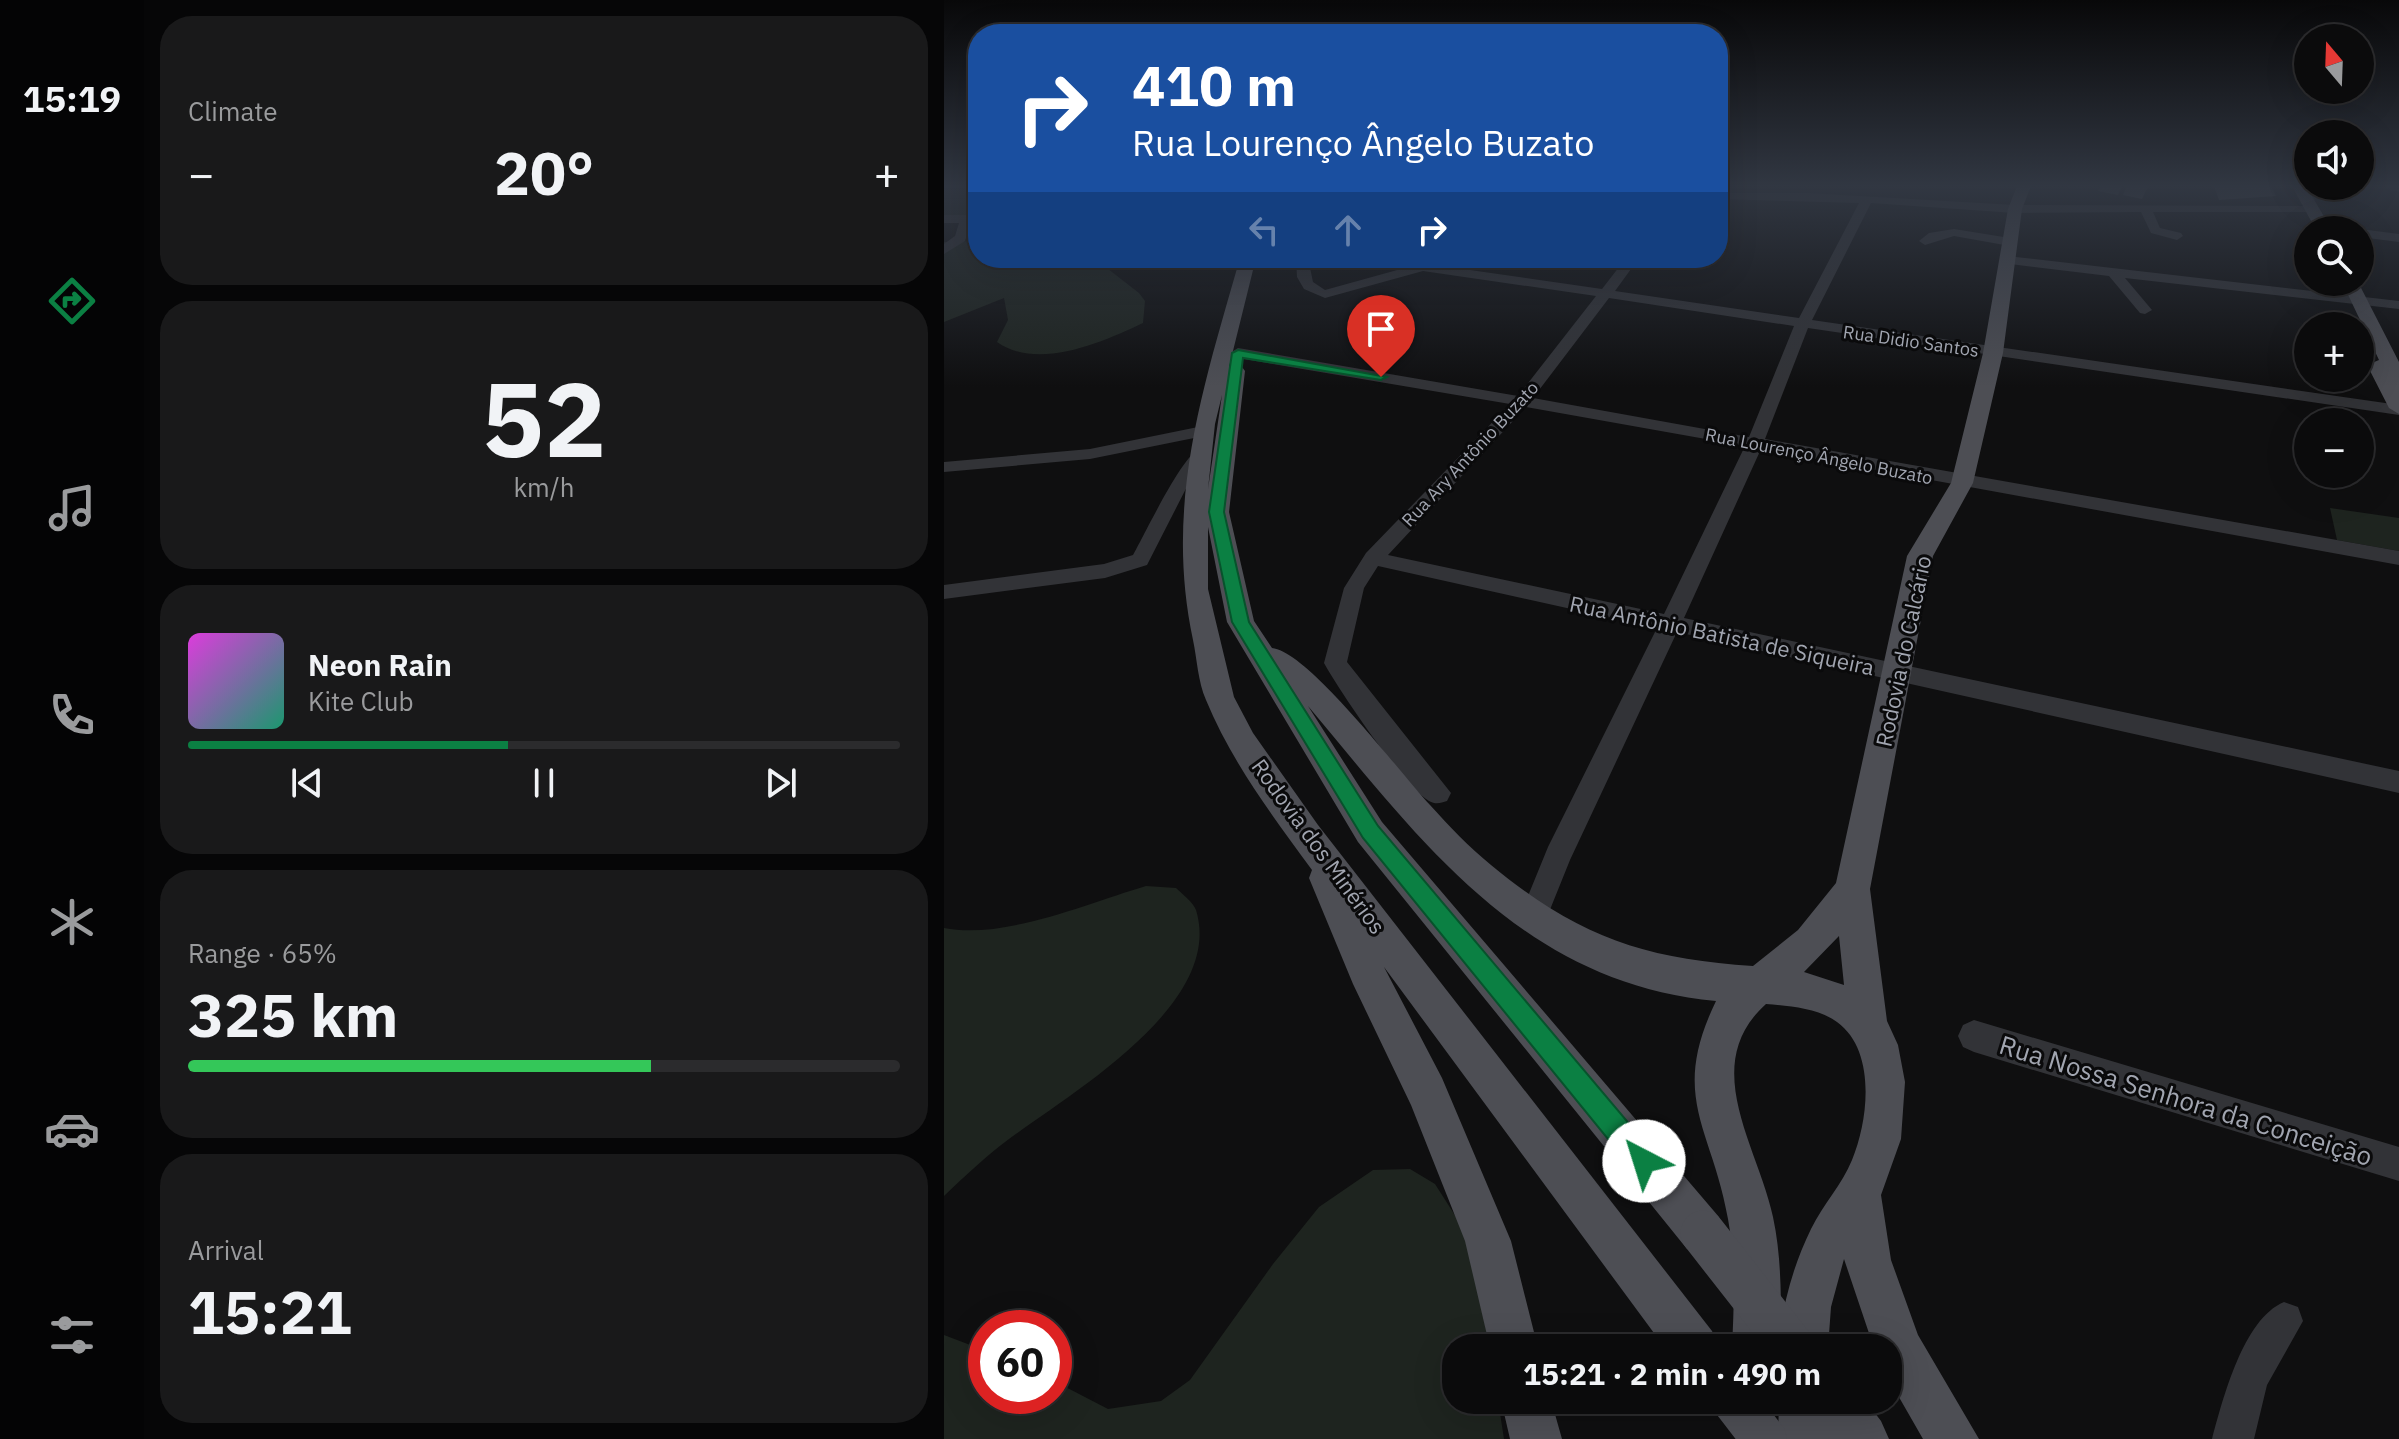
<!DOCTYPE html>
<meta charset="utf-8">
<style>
:root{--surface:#0b0b0c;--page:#19191a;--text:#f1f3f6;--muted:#9a9b9d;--line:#2b2b2d;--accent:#0b8043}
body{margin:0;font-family:"IBM Plex Sans",sans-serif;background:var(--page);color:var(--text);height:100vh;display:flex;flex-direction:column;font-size:30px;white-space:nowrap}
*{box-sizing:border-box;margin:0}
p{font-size:26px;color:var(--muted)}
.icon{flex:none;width:44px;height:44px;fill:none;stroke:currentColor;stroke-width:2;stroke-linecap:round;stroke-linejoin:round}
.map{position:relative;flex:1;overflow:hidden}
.details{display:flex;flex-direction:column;gap:16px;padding:16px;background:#060607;width:800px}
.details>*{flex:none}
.guide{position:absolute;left:24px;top:24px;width:760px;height:244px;border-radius:32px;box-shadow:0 8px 32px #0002,0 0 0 2px var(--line);background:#1a4fa0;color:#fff;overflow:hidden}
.needle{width:52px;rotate:341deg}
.controls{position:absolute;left:1350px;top:24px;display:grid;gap:16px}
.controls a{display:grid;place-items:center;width:80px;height:80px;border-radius:50%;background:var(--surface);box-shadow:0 8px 32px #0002,0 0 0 2px var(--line);font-size:40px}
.speed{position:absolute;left:24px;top:1310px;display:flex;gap:16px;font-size:40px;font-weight:700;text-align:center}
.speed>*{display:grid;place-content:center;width:104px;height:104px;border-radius:50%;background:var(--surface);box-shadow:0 8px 32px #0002,0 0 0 2px var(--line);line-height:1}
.speed .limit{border:12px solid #d22;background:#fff;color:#111}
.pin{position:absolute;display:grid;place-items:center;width:68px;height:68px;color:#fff;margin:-82px -34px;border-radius:50% 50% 50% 0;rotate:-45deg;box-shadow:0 0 8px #0007}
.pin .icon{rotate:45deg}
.me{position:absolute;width:88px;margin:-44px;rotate:320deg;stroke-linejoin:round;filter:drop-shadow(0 0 6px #0008)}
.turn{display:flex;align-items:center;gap:28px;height:168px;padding:0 32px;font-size:36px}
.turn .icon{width:104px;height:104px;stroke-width:2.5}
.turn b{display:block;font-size:56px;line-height:68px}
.lanes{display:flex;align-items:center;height:76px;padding:0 32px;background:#0003;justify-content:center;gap:40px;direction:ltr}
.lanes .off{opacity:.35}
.big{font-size:60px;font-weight:800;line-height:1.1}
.details .card{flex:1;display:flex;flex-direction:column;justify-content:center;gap:12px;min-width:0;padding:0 28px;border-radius:32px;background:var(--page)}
.details .dial{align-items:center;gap:0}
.dial b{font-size:104px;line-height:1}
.song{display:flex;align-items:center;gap:24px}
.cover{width:96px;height:96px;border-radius:12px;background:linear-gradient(135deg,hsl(300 70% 55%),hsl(160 70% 35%))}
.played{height:8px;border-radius:4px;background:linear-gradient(90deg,var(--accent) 45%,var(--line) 45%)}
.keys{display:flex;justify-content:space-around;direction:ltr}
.heat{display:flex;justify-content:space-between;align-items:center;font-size:44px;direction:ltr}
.charge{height:12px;border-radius:6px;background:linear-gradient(90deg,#34c759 65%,var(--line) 0)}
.trip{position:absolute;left:498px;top:1334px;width:460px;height:80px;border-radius:32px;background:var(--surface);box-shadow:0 8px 32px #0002,0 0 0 2px var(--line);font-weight:800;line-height:80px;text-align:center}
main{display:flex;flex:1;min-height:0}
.menu{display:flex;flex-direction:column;width:144px;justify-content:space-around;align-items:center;background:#040405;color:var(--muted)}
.menu .icon{width:56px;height:56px}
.menu .active{color:var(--accent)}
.menu b{font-size:36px;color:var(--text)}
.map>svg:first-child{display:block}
.green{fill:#1e241f}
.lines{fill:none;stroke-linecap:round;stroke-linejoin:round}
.river{fill:#2e343c;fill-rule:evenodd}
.building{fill:#434448}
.minor{fill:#323337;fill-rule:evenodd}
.major{fill:#4d4e54;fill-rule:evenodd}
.major-bridge{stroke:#4d4e54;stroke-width:45}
.route{fill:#0b8043;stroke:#07532c;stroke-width:2}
.labels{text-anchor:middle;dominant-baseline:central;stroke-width:6;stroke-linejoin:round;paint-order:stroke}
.far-street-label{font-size:18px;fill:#a1a5b0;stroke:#0a0a0b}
.street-label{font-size:22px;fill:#a1a5b0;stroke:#0a0a0b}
.near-street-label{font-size:26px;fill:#a1a5b0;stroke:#0a0a0b}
</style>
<main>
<nav class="menu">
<b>15:19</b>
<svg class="icon active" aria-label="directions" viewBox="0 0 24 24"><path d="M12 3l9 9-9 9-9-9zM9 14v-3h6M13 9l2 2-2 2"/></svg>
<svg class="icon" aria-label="music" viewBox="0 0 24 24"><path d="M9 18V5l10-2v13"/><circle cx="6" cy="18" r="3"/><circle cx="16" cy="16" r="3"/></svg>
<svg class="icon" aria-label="phone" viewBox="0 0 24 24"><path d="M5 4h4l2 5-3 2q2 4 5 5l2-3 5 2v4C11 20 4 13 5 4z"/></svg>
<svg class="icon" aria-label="climate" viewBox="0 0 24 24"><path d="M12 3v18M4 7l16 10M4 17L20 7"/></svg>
<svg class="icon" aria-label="car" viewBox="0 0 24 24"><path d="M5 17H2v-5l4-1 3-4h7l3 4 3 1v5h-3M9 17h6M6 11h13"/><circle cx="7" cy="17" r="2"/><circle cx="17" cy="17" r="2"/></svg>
<svg class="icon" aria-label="filters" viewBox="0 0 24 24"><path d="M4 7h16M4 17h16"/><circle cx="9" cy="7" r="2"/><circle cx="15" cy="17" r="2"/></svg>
</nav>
<section class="details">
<div class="card"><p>Climate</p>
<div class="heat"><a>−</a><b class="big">20°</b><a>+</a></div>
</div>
<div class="card dial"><b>52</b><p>km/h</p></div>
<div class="card">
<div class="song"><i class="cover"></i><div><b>Neon Rain</b><p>Kite Club</p></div></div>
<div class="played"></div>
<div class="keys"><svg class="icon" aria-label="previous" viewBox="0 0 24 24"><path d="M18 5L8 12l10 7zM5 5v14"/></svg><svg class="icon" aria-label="pause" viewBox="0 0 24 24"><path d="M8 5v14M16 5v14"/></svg><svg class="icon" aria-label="next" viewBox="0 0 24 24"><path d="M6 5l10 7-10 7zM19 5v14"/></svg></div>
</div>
<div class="card"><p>Range · 65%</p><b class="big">325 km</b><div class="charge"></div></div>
<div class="card"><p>Arrival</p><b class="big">15:21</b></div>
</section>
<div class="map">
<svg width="1455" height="1439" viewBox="0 0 1455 1439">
<rect width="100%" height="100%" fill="#0f0f10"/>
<path class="green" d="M0,186H34V219L0,217Z
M34,241V258H150L195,293L201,301L199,323C159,342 94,371 53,342L64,320L60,298L0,322V242Z
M1386,508L1455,518V551L1393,540Z
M202,886L232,888C238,894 249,902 252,910C281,1004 127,1093 65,1139C42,1156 21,1176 0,1196V928C60,940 144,903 202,886Z
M466,1169L491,1184L521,1231L546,1348H512V1400H554L560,1439H0V1335L42,1351V1396H110V1381L164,1409L217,1401L246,1380L329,1264L375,1207L429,1170Z"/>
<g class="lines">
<path class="river" d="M1444,186H1455V192L1446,190Z"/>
</g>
<path class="building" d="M1157,186H1178L1174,195L1154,191Z
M1183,186H1204L1198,199L1179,195Z
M1270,186H1327L1332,196L1275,200Z"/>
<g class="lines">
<path class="minor" d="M774,193H863L1071,205L1371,206L1373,208L1367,212H1209L1216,228L1237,233L1239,236L1233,240L1207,233L1197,212L1071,213L927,203L868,320L1455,405V415L864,328L821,439L1455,551V565L817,449L740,618L1455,771V793L733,632L626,860L599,927L589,931L579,927L575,918L604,847L713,628L434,566L420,588L403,662L507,793L503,801C497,803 492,805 485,801C459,785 396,692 380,663L400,588L422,553L566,404L294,358L286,353L294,348L574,396L652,296L479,271L381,298L360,289L353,277L352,258H364L369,282L381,290L493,259L498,260V266L658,289L682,258H695L671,291L855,318L915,203L774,199ZM665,298L850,326L805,437L589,398ZM582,407L801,446L720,614L444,555Z
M0,215H22L28,219L21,241L0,254V244L11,236L15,223H0Z
M1368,225L1390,230L1364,232L1362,229Z
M1010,229L1066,238L1072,242L1066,246L1010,236L981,245L975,241L985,233Z
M1416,229L1455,234V242L1416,237L1413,230Z
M1063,256L1455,301V309L1181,278L1208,310L1201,314L1196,313L1165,276L1058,263V257Z
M259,426L265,427V435L146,459L0,472V462L146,449Z
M256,449L265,454L252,469L203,565L161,578L0,599V585L160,564L189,555C200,536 239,453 256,449Z
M1030,1020L1455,1147V1181L1030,1052L1019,1047L1014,1036L1019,1025Z
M1340,1302L1354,1307L1359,1321L1323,1385L1310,1439H1268C1279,1399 1299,1319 1340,1302Z"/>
<path class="major" d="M1073,186H1087L1078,209L1059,353L1029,483L989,556L926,889L943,1021L954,1045L961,1082L957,1139L937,1195L947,1260L974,1335L1035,1439H979L944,1378V1348H930L900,1259L887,1307L884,1348H788C790,1305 792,1262 784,1219C768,1127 725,1098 772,1001C579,983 478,842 364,706L438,822L775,1217L782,1233L775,1249L759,1256L743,1249L414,842L283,622L264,527V589L290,697L309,733L374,825L768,1331L775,1348H721L440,967L498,1078L567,1241L594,1348H546L521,1241L467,1105L409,984L365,878L368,870C329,817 287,761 262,700C254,682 253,659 249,640C220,504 259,388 296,258H312L285,367H298L301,371L285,512L310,621L328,648C364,651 457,774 486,805C505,826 525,847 547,865C633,936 699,959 809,966L854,930L892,883L963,556L1007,483L1039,353L1064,209ZM278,395L264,489L271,424ZM895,936L900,985L860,972ZM822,1004C844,1006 874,1008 893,1022C932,1050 925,1119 908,1160C898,1185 879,1204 867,1229C852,1260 841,1294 837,1329C837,1292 837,1254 829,1217C814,1146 754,1065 822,1004Z
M1348,186H1362L1388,230H1372Z
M1398,282H1414L1455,362V414L1445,408L1423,365L1435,360Z
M557,1400H607L618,1439H566Z
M835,1400H921L937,1421L945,1439H834Z"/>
<path class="major-bridge" d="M759,1233L849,1348
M790,1400L820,1439"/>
</g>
<linearGradient id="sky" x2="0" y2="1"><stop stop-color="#080809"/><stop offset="0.48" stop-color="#313742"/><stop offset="1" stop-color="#313742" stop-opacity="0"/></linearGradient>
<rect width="1455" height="387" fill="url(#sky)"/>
<path class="route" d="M294,350L443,377L437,380L299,358L280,512L305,622L434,826L709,1152L713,1161L709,1171L700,1175L690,1171L419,838L288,622L265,512L288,353Z"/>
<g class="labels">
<g class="far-street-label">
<text transform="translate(967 341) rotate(8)">Rua Didio Santos</text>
<text transform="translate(526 454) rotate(-47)">Rua Ary Antônio Buzato</text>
<text transform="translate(875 456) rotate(11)">Rua Lourenço Ângelo Buzato</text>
</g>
<g class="street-label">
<text transform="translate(778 635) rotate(12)">Rua Antônio Batista de Siqueira</text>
<text transform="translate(959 651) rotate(-78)">Rodovia do Calcário</text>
<text transform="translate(375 846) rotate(54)">Rodovia dos Minérios</text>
</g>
<g class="near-street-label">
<text transform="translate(1242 1100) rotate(17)">Rua Nossa Senhora da Conceição</text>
</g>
</g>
</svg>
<div class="controls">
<a><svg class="needle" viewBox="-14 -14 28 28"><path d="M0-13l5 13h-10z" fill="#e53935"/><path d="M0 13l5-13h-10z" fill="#9a9b9d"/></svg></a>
<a><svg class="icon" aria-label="sound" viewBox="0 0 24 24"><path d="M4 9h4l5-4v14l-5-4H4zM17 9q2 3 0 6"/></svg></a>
<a><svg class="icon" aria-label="search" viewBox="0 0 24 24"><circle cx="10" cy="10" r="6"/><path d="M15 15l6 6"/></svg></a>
<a>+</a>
<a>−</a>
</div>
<div class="speed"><div class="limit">60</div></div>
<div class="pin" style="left:437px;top:377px;background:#d93025"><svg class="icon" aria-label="arrive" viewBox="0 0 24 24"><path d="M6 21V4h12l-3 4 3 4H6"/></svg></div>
<svg class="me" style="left:700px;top:1161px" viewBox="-20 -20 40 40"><circle r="19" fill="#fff"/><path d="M0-13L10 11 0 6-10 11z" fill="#0b8043"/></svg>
<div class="trip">15:21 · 2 min · 490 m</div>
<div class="guide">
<div class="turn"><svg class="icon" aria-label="right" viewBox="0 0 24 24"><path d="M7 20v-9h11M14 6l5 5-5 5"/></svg><div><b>410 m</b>Rua Lourenço Ângelo Buzato</div></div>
<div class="lanes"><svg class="icon off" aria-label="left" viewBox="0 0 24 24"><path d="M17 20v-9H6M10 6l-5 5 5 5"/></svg><svg class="icon off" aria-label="ahead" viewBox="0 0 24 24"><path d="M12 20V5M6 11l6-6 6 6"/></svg><svg class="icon" aria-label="right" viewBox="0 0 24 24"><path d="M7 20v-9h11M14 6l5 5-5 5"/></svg></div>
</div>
</div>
</main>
